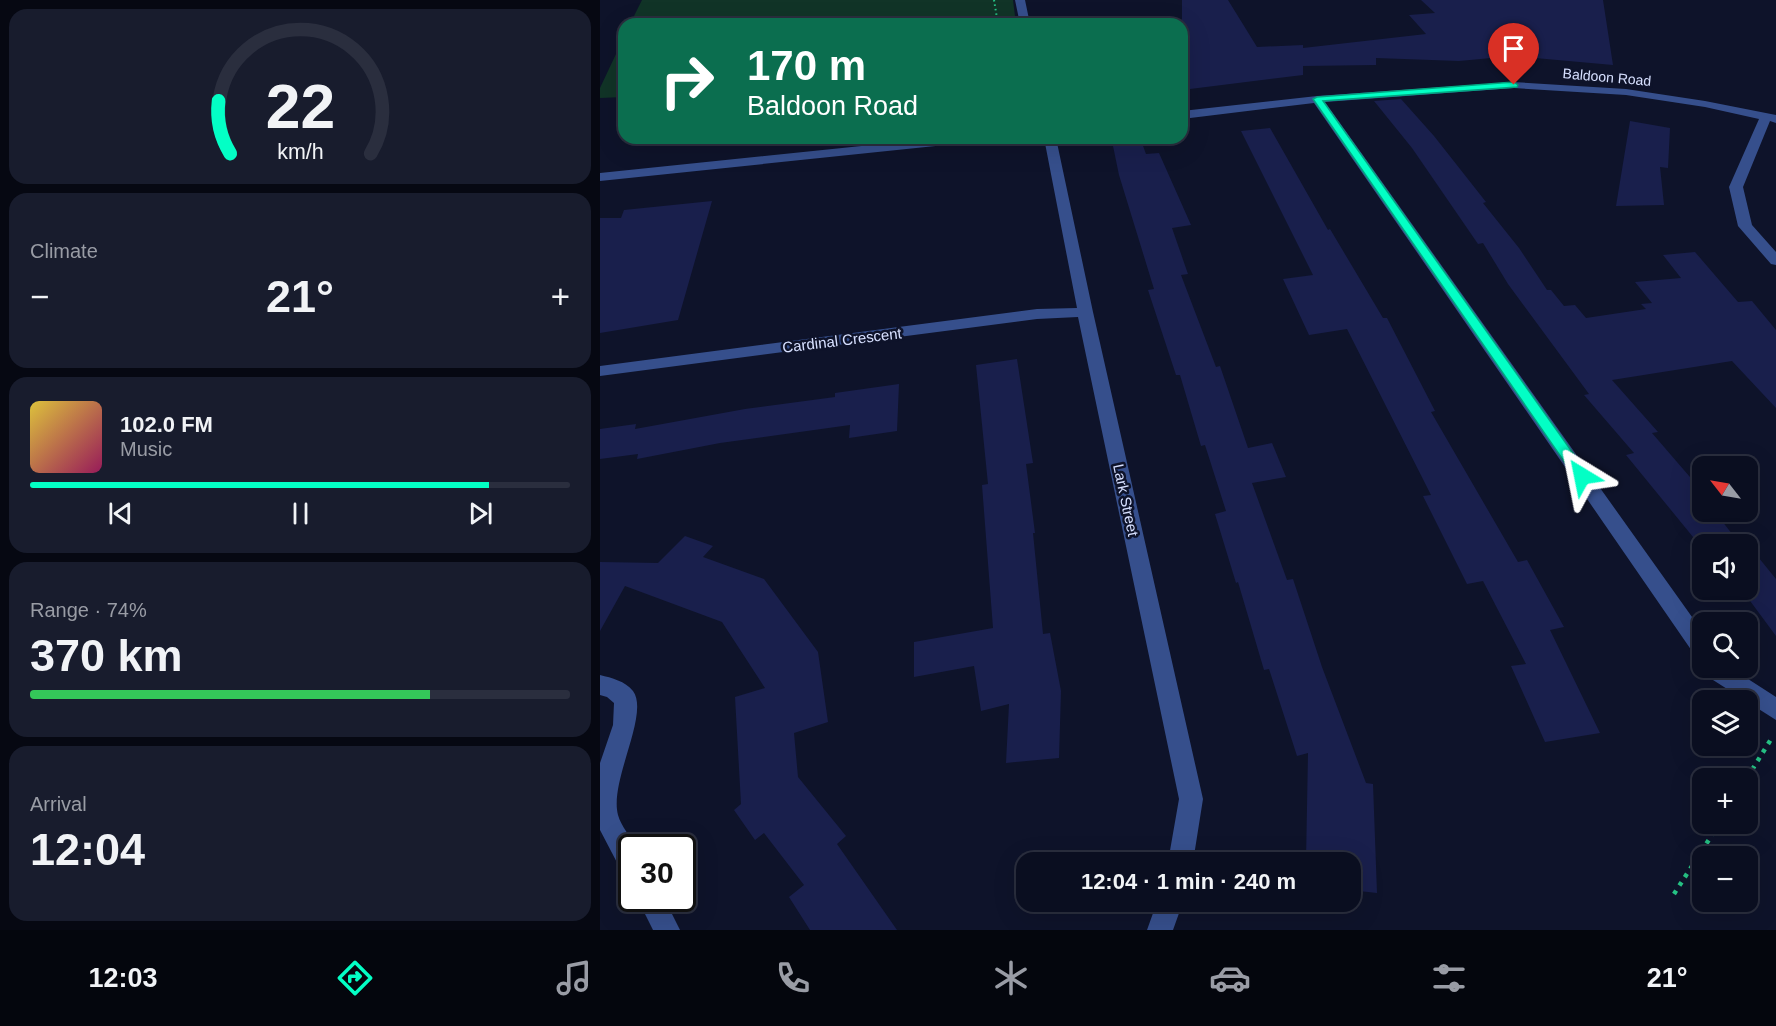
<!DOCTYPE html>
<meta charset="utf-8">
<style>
:root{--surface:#0a0e20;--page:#181c2d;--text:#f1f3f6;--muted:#999ca5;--line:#2a2e3e;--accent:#03ffc5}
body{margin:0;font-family:Arial,sans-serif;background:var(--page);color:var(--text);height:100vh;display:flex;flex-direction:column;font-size:22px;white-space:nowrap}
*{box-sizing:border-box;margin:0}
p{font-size:20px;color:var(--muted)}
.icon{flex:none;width:33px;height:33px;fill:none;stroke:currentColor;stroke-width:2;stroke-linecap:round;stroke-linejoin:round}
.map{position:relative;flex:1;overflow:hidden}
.drawer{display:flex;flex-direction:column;gap:9px;padding:9px;background:#060812;width:600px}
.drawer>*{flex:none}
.guide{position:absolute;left:18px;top:18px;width:570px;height:126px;border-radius:18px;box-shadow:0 6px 24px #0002,0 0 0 2px var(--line);background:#0b6e4f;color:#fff;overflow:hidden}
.needle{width:39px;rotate:301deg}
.tools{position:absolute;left:1092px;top:456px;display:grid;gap:12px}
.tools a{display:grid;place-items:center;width:66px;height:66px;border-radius:12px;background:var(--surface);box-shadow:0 6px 24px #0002,0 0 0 2px var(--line);font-size:30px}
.speed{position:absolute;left:18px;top:834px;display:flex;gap:12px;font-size:30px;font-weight:700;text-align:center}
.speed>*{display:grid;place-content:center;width:78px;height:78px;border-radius:50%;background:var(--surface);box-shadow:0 6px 24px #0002,0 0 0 2px var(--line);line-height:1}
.speed .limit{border:3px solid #111;border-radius:9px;background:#fff;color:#111}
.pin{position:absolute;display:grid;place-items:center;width:51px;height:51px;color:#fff;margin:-62px -26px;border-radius:50% 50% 50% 0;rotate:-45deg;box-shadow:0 0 6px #0007}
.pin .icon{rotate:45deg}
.me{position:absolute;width:66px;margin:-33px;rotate:325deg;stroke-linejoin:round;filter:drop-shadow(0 0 4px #0008)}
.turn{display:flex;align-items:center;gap:21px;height:126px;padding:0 30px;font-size:27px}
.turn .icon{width:78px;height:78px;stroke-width:2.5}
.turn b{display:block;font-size:42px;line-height:51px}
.big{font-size:45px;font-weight:700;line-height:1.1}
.drawer .tile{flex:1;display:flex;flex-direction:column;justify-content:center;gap:9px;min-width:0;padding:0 21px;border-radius:18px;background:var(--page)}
.drawer .dial{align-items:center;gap:0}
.dial svg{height:156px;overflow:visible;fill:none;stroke:var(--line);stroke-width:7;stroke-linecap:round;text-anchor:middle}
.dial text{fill:var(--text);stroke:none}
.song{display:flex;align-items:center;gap:18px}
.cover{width:72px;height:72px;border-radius:9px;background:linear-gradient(135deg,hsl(50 70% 55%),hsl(330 70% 35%))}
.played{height:6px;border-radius:3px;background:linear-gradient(90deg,var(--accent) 85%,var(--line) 85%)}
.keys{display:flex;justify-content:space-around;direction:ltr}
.heat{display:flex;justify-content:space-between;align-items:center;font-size:33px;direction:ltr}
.charge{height:9px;border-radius:4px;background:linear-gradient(90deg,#34c759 74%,var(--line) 0)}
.trip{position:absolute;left:416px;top:852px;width:345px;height:60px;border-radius:18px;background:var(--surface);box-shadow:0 6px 24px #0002,0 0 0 2px var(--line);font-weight:700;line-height:60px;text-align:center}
.tabs{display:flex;height:96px;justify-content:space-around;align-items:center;background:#04060d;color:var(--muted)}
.tabs .icon{width:42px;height:42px}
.tabs .active{color:var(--accent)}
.tabs b{font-size:27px;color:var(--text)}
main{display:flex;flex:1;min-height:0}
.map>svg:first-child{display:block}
.green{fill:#113427}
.building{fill:#191f4c}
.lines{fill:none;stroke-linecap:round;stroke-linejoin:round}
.path-far1{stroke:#26c486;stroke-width:2;stroke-dasharray:1.5 3;stroke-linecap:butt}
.path{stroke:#26c486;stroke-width:4.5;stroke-dasharray:4 6;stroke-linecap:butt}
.minor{fill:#364f8c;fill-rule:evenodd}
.route{fill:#03ffc5;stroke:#02a680;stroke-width:1.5}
.labels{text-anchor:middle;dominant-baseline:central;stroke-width:5;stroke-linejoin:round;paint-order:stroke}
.far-street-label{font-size:14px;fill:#d7e0ff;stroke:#0e132a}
.street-label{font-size:15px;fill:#d7e0ff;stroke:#0e132a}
</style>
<main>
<section class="drawer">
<div class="tile dial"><svg viewBox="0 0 100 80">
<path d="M14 69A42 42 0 1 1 86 69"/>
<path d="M14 69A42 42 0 0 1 8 42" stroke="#03ffc5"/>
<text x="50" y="56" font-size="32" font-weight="700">22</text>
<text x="50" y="72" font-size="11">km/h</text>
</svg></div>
<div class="tile"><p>Climate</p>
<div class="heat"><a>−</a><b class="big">21°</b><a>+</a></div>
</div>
<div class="tile">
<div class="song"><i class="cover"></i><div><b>102.0 FM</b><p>Music</p></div></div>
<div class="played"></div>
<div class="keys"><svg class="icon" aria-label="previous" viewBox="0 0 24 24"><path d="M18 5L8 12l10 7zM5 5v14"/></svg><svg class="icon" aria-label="pause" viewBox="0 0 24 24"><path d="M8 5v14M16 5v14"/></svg><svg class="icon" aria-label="next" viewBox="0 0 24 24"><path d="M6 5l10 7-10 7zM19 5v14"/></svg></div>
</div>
<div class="tile"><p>Range · 74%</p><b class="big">370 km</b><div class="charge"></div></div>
<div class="tile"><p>Arrival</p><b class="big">12:04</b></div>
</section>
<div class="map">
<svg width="1176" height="930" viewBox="0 0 1176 930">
<rect width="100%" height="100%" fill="#0e132a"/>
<path class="green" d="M42,0H413L416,24H30Z
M24,37V97L0,98V88Z"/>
<path class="building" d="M582,0H628L657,47L703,45V48L826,34L809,15L835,13L821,0H1003L1013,65L913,56L859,61L776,58V65L703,66V62V75L582,90Z
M801,99L834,136L886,202L883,203L919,248L947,290H951L964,306L975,305L986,318L1046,309L1041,304L1052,303L1035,282L1081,278L1063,255L1095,252L1138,302L1152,301L1176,330V408L1132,361L1012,380L1058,432L1052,433L1102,491V519L1118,516L1140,544H1109L1102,536V548L1026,455L1034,453L984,395L989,394L908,284L883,243L878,244L812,148L774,101Z
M1030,121L1070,128L1068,168L1060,167L1064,205L1016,206Z
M670,128L728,230L730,229L783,318H787L835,411L831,412L918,562L927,560L964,627L950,630L1000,733L945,742L911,666L926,664L883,581L867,584L823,496L831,495L747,329L709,335L683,279L713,275L641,131Z
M542,143L546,154L559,153L591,225L572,228L588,274L581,275L616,367L620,366L648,448L672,443L686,477L652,483L687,580L693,579L722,667L766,783L773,784L777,893L750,890V862H706L708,753L697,756L669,669L664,670L638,582L636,583L615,514L626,511L605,445L601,446L580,375H576L548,290L554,289L519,175L513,146Z
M112,201L78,320L0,333V218H21L24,210Z
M417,359L433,463L426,464L435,533H433L443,634L450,633L461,691L459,758L406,763L409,704L381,711L374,666L314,677V642L393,628L382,485L388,484L376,365Z
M299,384L297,431L249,438L250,425L120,443L37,459L38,454L0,459V429L36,424L35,429L145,409L235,397V393Z
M85,536L113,546L103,557L164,579L218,652L228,722L194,733L198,777L246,836L237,844L297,930H210L189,897L204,885L164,833L155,840L134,810L141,804L135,697L165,688L122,622L25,586L0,631V562L58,563Z
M1150,547L1176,579V636L1142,590H1148V548Z"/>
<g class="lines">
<path class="path-far1" d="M394,0L398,24"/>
<path class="path" d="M1147,778L1173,736
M1074,894L1119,824"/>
<path class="minor" d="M415,0H425L430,24H420Z
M914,82L1026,89L1105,101L1176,115V123L1170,121L1143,187L1152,225L1176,252V265L1171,264L1138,226L1129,187L1159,119L1105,107L1026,95L914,88L725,102L1102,631V656L1094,654L714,103L582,119V111L717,96Z
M339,138H380L374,142L0,181V173Z
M444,138H456L493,312L603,799L593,862H568L579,799L478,317L437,319L0,376V366L437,309L477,308Z
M1106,668H1131L1176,697V720L1113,680Z
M0,675C12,678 25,681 33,691C50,714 9,781 18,815C21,826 31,837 36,848H32V877L23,874L0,830V763L13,725L14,703L7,697L0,695Z
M37,898H64L80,930H53Z
M557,902H583L573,930H547Z"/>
</g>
<path class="route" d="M914,82L918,85L917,87L723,101L987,473L989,476L987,480H977L713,99L717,97Z"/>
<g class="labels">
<g class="far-street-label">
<text transform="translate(1007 77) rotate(5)">Baldoon Road</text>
</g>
<g class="street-label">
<text transform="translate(242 340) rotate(-7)">Cardinal Crescent</text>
<text transform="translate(526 500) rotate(78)">Lark Street</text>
</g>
</g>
</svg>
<div class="tools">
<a><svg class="needle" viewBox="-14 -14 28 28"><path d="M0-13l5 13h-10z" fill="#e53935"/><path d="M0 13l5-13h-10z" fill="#999ca5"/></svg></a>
<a><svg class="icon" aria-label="sound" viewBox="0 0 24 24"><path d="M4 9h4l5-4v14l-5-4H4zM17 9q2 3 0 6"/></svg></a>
<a><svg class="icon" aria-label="search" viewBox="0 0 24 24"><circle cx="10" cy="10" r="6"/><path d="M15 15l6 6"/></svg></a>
<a><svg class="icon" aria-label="layers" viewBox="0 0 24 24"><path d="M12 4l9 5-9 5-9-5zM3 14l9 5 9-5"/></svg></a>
<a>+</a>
<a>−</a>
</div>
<div class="speed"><div class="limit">30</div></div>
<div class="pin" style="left:914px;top:85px;background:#d93025"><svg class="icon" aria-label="arrive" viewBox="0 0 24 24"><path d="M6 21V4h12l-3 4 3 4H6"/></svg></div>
<svg class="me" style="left:982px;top:476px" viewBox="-20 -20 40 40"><path d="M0-17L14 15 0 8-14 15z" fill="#03ffc5" stroke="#fff" stroke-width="4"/></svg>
<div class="trip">12:04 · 1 min · 240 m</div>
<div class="guide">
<div class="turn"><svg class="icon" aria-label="right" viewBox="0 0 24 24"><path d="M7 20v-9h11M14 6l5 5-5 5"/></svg><div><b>170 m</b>Baldoon Road</div></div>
</div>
</div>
</main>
<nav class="tabs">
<b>12:03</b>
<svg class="icon active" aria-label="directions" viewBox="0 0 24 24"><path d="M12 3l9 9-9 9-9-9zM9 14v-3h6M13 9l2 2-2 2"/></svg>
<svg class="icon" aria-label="music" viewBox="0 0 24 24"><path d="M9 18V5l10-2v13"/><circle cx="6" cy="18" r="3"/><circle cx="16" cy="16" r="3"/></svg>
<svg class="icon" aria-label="phone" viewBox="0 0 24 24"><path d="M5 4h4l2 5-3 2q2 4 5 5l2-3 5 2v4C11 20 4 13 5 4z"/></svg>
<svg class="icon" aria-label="climate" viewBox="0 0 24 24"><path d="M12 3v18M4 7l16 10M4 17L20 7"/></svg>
<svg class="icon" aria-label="car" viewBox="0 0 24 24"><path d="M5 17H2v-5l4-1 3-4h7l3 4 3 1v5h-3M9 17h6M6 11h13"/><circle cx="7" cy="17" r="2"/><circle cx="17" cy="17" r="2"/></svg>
<svg class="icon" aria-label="filters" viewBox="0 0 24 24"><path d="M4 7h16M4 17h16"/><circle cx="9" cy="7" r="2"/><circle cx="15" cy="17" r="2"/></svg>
<b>21°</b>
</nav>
